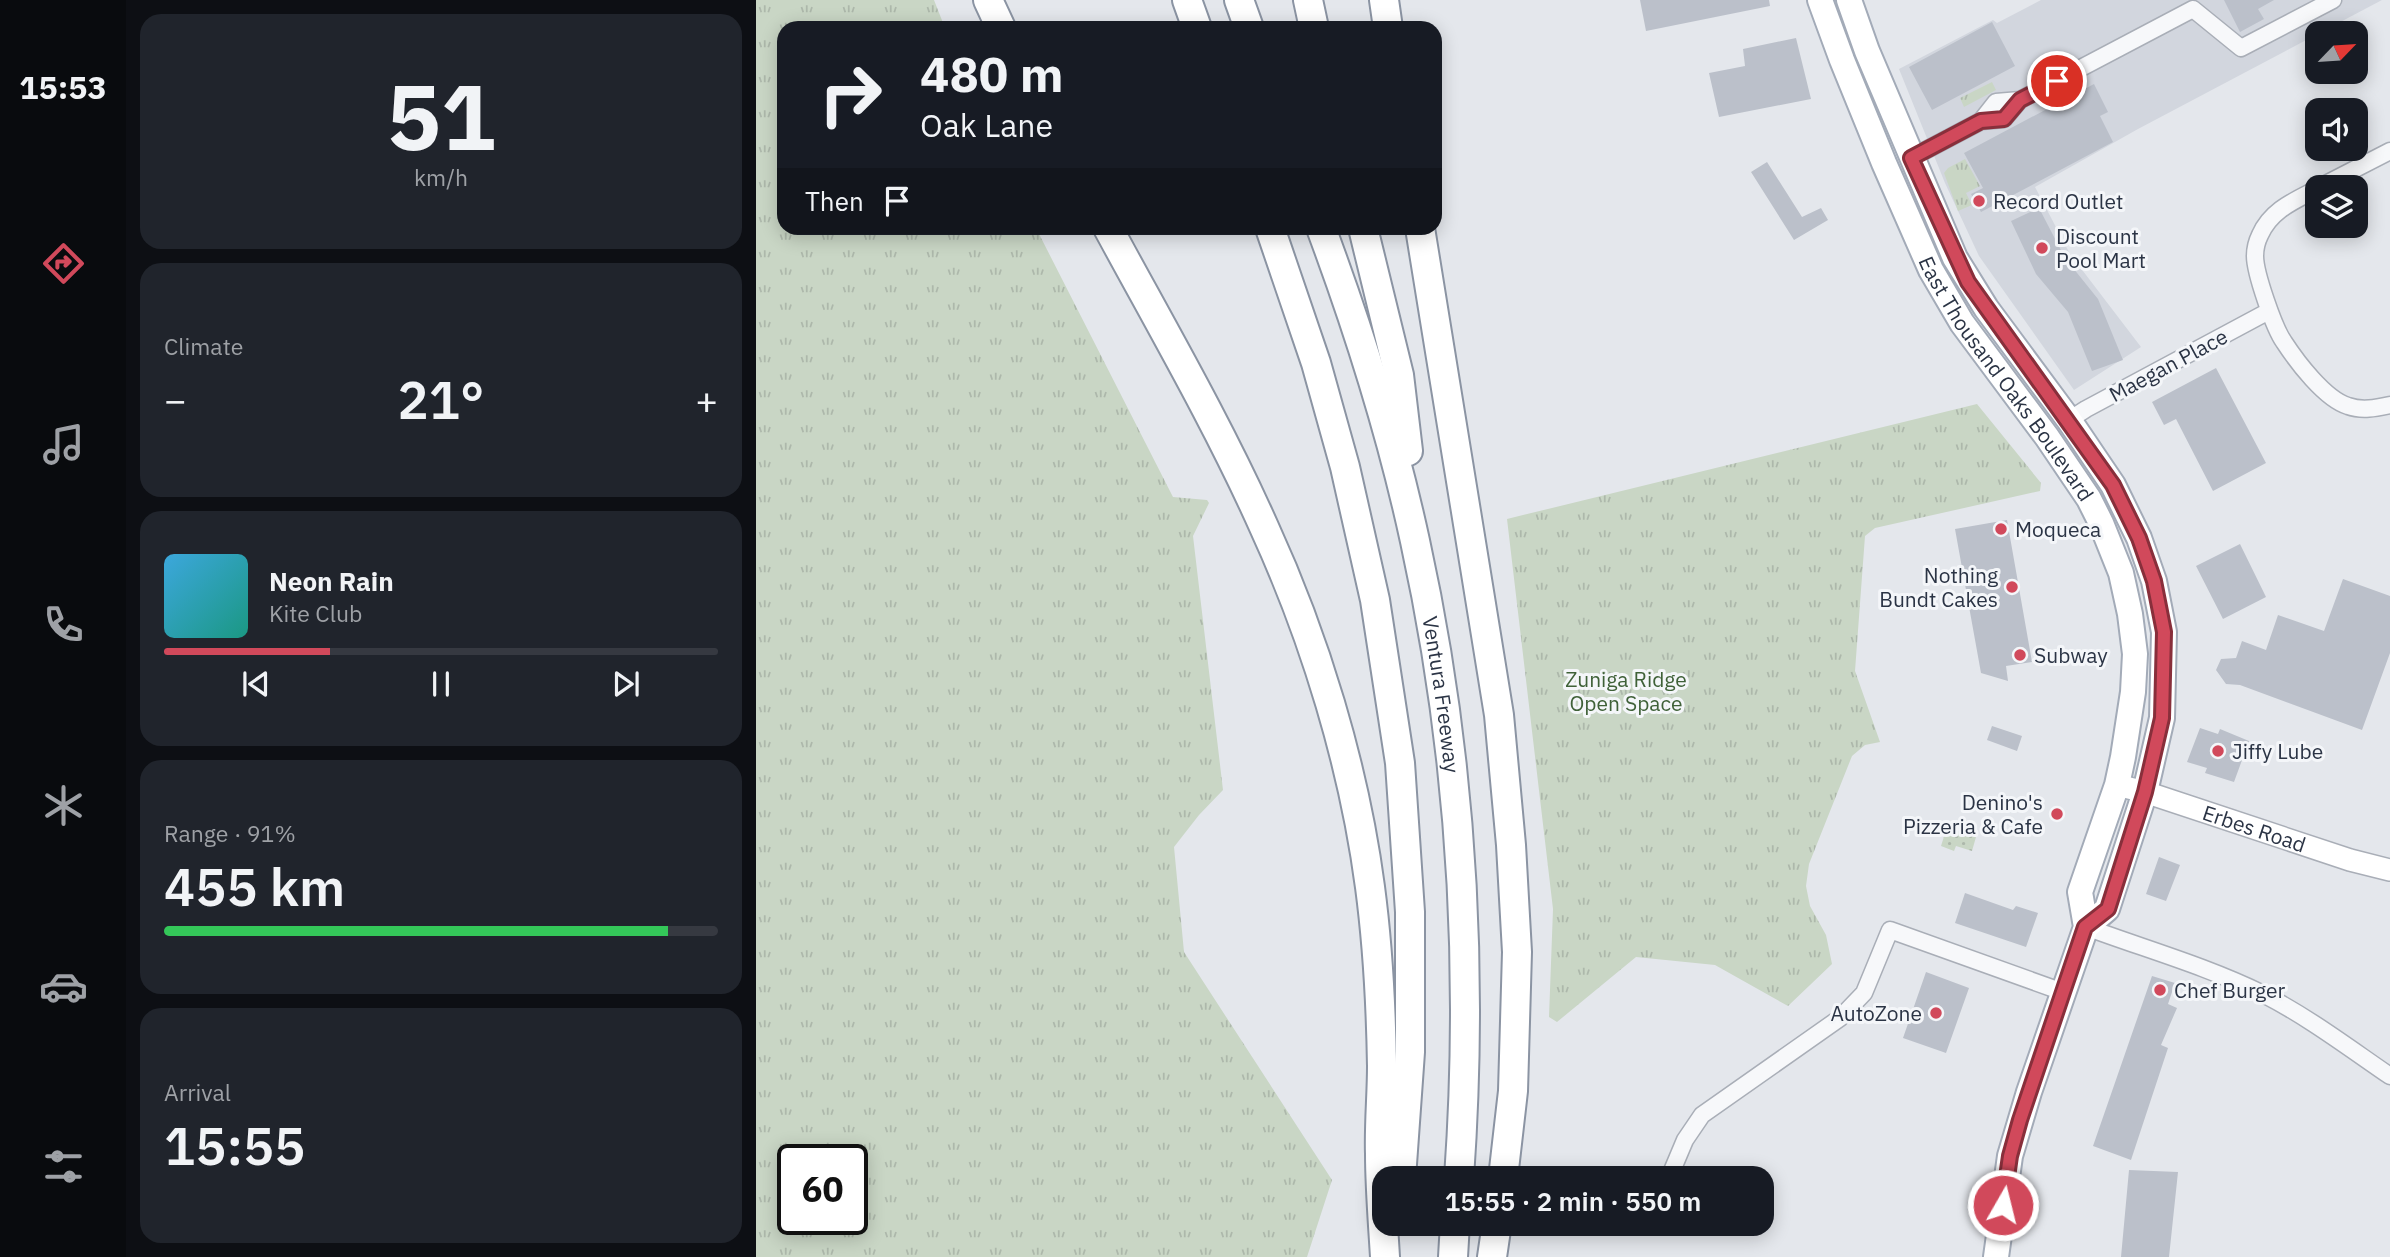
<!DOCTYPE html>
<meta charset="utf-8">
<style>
:root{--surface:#171b24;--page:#20242c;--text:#f1f3f6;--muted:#9ea1a6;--line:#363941;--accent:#d1495b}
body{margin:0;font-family:"IBM Plex Sans",sans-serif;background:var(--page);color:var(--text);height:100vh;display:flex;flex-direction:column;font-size:26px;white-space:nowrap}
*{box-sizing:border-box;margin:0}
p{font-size:23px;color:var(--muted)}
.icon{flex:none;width:38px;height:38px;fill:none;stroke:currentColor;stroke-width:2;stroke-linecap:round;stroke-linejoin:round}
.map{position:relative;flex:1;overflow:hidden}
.details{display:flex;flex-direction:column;gap:14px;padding:14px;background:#0d0f14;width:630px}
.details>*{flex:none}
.top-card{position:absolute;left:21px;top:21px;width:665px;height:214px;border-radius:21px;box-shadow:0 4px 18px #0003;background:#171b24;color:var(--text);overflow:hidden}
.needle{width:46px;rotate:65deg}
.controls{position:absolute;left:1549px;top:21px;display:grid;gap:14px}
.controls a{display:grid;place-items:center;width:63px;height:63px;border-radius:14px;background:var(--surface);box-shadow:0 4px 18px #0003;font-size:35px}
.speed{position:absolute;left:21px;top:1144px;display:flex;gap:14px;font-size:35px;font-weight:700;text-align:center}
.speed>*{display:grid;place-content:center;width:91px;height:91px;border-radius:50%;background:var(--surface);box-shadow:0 4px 18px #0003;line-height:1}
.speed .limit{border:4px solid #111;border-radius:10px;background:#fff;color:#111}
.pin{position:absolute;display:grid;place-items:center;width:60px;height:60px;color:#fff;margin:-30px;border:4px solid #fff;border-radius:50%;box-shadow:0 2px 7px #0007}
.me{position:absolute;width:77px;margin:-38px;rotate:8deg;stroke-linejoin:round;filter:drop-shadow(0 0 5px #0008)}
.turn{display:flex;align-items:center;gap:24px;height:147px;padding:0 28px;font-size:32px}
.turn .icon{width:91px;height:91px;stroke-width:2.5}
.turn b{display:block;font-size:49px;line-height:60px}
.then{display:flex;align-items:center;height:66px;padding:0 28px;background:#0003;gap:14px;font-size:26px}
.big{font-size:52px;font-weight:600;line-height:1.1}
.details .card{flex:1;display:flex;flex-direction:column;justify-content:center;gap:10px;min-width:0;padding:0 24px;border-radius:21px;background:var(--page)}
.details .dial{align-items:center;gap:0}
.dial b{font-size:91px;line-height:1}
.song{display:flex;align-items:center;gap:21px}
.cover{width:84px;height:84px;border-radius:10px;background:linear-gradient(135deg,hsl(200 70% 55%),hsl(170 70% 35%))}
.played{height:7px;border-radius:4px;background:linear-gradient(90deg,var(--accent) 30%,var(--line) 30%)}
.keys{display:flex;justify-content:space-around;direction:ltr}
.heat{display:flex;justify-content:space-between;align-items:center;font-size:38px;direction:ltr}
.charge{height:10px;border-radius:5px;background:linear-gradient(90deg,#34c759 91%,var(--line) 0)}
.trip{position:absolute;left:616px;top:1166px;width:402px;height:70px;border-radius:21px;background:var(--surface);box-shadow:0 4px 18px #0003;font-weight:600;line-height:70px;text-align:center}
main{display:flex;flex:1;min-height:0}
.tab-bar{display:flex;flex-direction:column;width:126px;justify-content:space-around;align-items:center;background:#090b0e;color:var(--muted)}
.tab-bar .icon{width:49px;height:49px}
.tab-bar .active{color:var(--accent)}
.tab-bar b{font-size:32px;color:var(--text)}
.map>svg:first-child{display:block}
.built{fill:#d2d6de}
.grass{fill:url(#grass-tufts);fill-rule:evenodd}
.park{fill:url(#park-dots)}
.building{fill:#bbc0ca}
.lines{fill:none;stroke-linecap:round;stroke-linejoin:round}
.street-casing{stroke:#a9aeb7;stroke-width:19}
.secondary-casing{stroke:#a9aeb7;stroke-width:24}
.primary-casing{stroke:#a3abb8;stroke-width:28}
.highway-casing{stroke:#8b94a3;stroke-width:32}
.street{stroke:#f7f8fa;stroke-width:16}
.secondary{stroke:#fff;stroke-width:21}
.primary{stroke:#fff;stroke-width:24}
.highway{stroke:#fff;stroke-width:28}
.route-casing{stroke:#882f3b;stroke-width:18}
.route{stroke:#d1495b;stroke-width:12}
.poi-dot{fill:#d1495b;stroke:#f4f6f9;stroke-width:2.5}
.labels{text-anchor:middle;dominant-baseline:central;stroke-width:6;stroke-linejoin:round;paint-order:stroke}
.poi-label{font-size:21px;fill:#2b3445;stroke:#f4f6f9;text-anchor:start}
.street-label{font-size:21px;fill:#2b3445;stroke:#f4f6f9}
.park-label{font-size:21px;fill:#3f6138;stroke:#f4f6f9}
</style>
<main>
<nav class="tab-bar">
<b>15:53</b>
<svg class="icon active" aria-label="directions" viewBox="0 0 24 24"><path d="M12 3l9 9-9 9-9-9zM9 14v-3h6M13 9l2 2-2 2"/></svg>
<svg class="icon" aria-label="music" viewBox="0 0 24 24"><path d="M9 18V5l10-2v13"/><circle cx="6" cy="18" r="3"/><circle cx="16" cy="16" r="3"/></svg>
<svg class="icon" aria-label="phone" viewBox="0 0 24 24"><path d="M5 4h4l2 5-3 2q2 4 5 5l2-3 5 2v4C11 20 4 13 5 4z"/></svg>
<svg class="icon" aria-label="climate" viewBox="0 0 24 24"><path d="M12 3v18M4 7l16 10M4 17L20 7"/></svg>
<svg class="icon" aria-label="car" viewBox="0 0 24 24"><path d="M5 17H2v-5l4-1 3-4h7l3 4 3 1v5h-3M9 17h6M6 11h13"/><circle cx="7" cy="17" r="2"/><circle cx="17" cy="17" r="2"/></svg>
<svg class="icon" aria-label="filters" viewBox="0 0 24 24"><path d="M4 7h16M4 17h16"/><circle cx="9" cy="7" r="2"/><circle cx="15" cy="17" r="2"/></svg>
</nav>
<section class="details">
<div class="card dial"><b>51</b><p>km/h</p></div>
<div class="card"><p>Climate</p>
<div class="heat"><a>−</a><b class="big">21°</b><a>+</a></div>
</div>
<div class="card">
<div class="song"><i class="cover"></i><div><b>Neon Rain</b><p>Kite Club</p></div></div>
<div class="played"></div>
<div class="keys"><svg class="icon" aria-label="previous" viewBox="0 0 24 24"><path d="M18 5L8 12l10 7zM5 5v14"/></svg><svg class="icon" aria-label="pause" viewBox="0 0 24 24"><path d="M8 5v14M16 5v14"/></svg><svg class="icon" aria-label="next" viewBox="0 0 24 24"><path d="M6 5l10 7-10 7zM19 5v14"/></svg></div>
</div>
<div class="card"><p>Range · 91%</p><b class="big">455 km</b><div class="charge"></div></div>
<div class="card"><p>Arrival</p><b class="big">15:55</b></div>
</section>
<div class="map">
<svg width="1634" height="1257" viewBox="0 0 1634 1257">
<defs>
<pattern id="grass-tufts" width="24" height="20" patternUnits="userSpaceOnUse" patternTransform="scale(1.75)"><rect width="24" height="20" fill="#c9d6c5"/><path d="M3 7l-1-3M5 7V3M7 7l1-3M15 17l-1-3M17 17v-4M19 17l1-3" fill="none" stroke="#adb8ab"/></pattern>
<pattern id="park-dots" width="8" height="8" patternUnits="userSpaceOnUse" patternTransform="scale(1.75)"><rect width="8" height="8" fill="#c9d6c5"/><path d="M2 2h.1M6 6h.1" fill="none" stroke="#adb8ab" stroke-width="1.8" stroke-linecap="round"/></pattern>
</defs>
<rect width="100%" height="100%" fill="#e4e7ec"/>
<path class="built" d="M1285,0H1626L1382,129L1279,187L1314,254L1385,347L1318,390L1223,256L1189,183L1143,69L1237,20L1241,23Z"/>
<path class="grass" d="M0,0H178L189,28H28V228H280L417,497L451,500L453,503L437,536L467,790L443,815L418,847L428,952L576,1180L551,1257H0ZM37,1160H96V1220H37Z
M1236,82L1240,90L1208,107L1204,98Z
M1209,159L1224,186L1210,193L1216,205L1202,211L1188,173L1192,168Z
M1221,404L1285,483L1284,491L1119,528L1109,536L1099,671L1124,742L1109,745L1096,756L1053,864L1050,886L1054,906L1070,935L1076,964L1032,1006L959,965L880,957L801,1022L793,1017L797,909L751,519Z"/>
<path class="park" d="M1191,827L1220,837L1216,851L1200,846L1198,851L1185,846Z"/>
<path class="building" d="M884,0H1013L1014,6L890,31Z
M1468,0H1518L1502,9L1508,19L1484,32Z
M1236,22L1259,66L1176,110L1153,67Z
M1040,38L1055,99L963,117L953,73L989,66L987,49Z
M1338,84L1352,112L1344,116L1357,142L1225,212L1215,194L1227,188L1208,153Z
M1011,162L1046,217L1065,208L1072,220L1038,240L995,172Z
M1283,208L1309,258L1342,299L1367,360L1336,371L1312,312L1280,274L1255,221Z
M1460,368L1510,463L1457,491L1420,419L1408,425L1396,402Z
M1251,520L1276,662L1250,666L1252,681L1225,673L1199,529Z
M1484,544L1510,597L1467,619L1440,566Z
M1587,579L1634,596V653L1606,730L1484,685L1470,684L1460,670L1465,659L1480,658L1486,641L1510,650L1522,615L1568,631Z
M1236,726L1266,736L1261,751L1231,740Z
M1444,728L1462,734L1464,729L1493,741L1478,782L1449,773L1451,768L1431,762Z
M1403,857L1424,865L1410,901L1390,894Z
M1209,893L1257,910L1260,906L1282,913L1270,947L1199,923Z
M1170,972L1213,988L1190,1053L1147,1038Z
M1396,976L1419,983L1412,1004L1421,1008L1405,1045L1412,1048L1375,1160L1337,1146Z
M1373,1170L1422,1172L1413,1257H1365Z"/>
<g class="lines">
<g class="street-casing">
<path id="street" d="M1437,9L1485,48L1577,0
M1264,100L1240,102L1225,121L1248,119L1264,100L1437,9
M1155,158L1225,121
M1564,187L1634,151
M1561,189C1538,201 1515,210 1504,235C1501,241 1499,250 1499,256C1499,273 1518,328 1528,342C1541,362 1569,399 1592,406C1606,411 1620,408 1634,405
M1313,420L1330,409L1513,311
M1330,927C1389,949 1450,966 1507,994C1552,1017 1593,1048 1634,1076
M913,1178L929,1140L946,1115L1084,1018L1108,993L1134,930L1307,992"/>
</g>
<g class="secondary-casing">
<g id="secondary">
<path id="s1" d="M1361,785L1389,792L1594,860L1634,870"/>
</g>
</g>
<g class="primary-casing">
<g id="primary">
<path id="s2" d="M1064,0L1086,60L1128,163L1175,270L1206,323L1291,437L1333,499L1345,523L1365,573L1374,614L1379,654L1377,692L1367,757L1361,785L1324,892L1330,927L1273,1092L1254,1156L1240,1257"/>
<path d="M1093,0L1111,51L1199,258L1230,308L1313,420L1357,485L1383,538L1398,581L1408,632L1406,718L1389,792L1351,909L1330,927"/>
</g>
</g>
<g class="highway-casing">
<g id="highway">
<path d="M232,0L245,28"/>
<path d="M431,0L441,28"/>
<path d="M483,0L493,28"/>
<path d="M552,0L558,28"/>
<path d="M628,0L632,28"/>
<path d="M352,228C405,326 462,424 508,527C559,638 598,766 614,887C622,947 625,1006 626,1066C626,1095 623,1125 624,1154C624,1188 627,1223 629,1257"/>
<path d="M514,228L560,363L589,467L619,600L644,763L654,912V1052L645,1178"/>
<path id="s3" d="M565,228C603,330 636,435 659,541C705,750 718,965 703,1178"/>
<path d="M607,228L643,375L652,451"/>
<path d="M664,228L743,715L755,845L761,952L757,1091L747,1178"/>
<path d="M697,1257L699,1223"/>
<path d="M736,1257L741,1223"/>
</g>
</g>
<use href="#street" class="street"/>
<use href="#secondary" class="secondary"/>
<use href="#primary" class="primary"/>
<use href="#highway" class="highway"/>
</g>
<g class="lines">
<g class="route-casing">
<path id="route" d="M1247,1205L1254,1156L1264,1120L1307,992L1329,927L1352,909L1389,792L1406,718L1408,632L1398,581L1383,538L1357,485L1212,282L1155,158L1225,121L1248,119L1264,100L1301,81"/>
</g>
<use href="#route" class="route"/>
</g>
<g class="poi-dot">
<circle cx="1223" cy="201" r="7"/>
<circle cx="1286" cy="248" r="7"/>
<circle cx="1245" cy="529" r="7"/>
<circle cx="1256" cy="587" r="7"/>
<circle cx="1264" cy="655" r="7"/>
<circle cx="1462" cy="751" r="7"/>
<circle cx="1301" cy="814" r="7"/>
<circle cx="1404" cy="990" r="7"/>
<circle cx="1180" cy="1013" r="7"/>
</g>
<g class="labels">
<g class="poi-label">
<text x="1237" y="201">Record Outlet</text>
<text x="1300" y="236">Discount<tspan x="1300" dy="24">Pool Mart</tspan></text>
<text x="1259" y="529">Moqueca</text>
<text x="1242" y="575" text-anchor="end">Nothing<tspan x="1242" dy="24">Bundt Cakes</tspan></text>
<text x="1278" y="655">Subway</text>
<text x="1476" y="751">Jiffy Lube</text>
<text x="1287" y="802" text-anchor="end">Denino's<tspan x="1287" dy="24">Pizzeria &amp; Cafe</tspan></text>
<text x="1418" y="990">Chef Burger</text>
<text x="1166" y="1013" text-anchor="end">AutoZone</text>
</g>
<g class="street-label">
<text transform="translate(1412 365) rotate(-28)">Maegan Place</text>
<text stroke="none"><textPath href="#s2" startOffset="424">East Thousand Oaks Boulevard</textPath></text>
<text stroke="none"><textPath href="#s3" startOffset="483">Ventura Freeway</textPath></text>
<text stroke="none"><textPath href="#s1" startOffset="144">Erbes Road</textPath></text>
</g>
<g class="park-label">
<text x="870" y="679">Zuniga Ridge<tspan x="870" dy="24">Open Space</tspan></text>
</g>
</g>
</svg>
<div class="controls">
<a><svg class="needle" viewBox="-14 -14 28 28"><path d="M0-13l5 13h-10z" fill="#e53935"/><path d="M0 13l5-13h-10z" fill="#9ea1a6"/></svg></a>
<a><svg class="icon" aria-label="sound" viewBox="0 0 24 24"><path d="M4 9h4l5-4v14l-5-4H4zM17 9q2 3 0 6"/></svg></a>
<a><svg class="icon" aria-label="layers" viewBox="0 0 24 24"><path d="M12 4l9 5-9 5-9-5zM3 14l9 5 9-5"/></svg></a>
</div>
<div class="speed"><div class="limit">60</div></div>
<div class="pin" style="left:1301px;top:81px;background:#d93025"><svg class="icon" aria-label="arrive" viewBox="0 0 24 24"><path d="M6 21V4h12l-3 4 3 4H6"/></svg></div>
<svg class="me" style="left:1247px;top:1205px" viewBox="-20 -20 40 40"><circle r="17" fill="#d1495b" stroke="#fff" stroke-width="3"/><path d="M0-11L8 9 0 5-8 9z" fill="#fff"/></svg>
<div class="trip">15:55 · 2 min · 550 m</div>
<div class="top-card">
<div class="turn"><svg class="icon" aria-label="right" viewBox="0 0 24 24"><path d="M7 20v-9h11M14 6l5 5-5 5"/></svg><div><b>480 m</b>Oak Lane</div></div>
<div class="then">Then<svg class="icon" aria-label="arrive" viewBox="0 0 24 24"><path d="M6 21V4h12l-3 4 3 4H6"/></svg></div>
</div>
</div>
</main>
